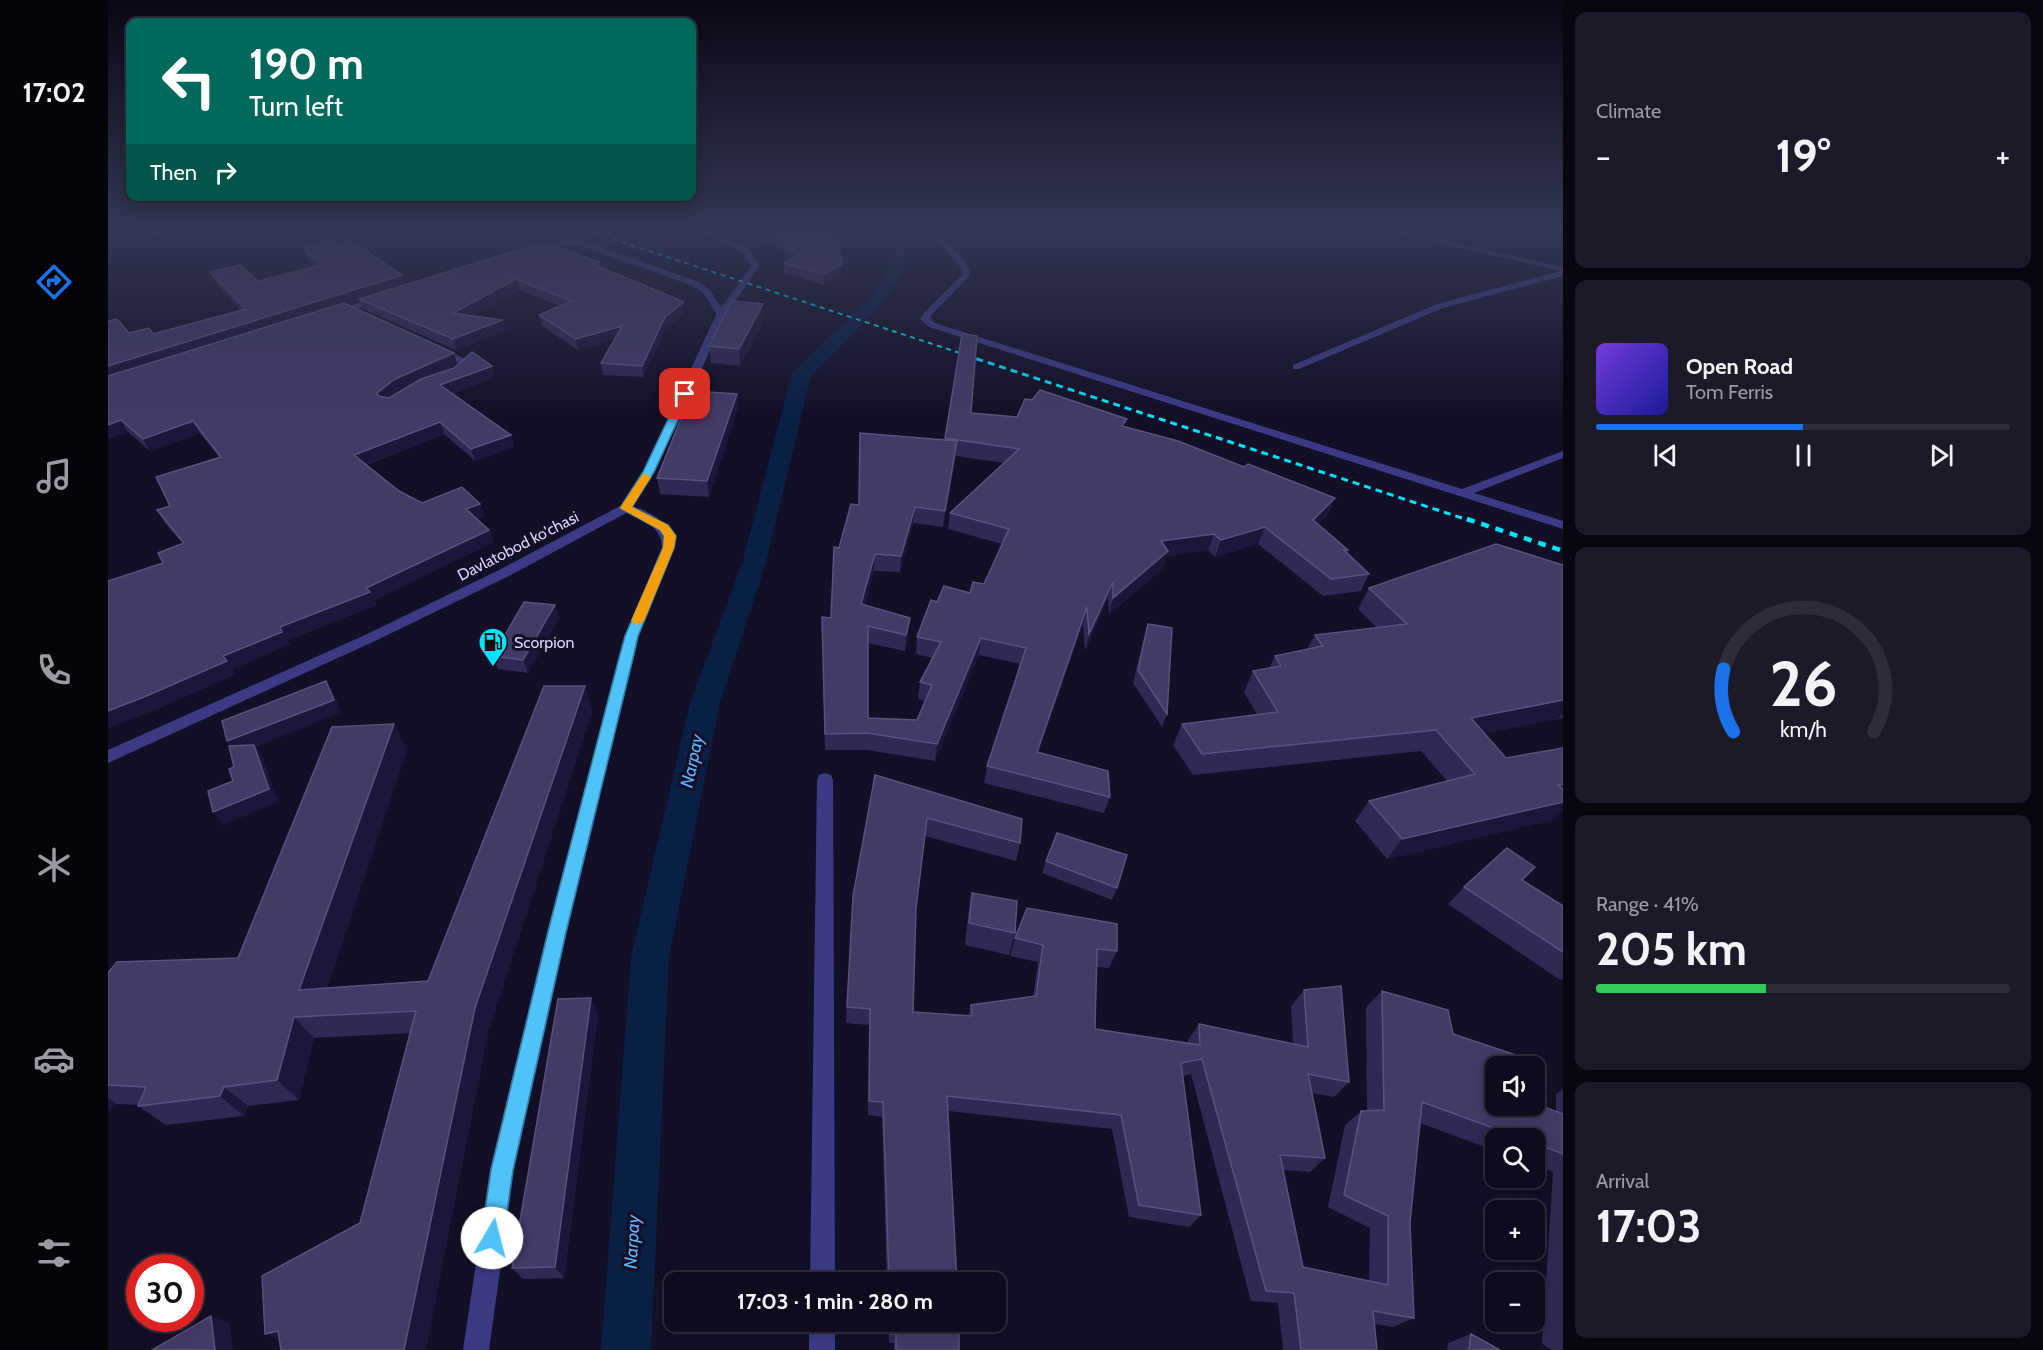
<!DOCTYPE html>
<meta charset="utf-8">
<style>
:root{--surface:#0e0b1c;--page:#1c1929;--text:#f1f3f6;--muted:#9b9ba3;--line:#2e2b3b;--accent:#1a73e8}
body{margin:0;font-family:Cabin,sans-serif;background:var(--page);color:var(--text);height:100vh;display:flex;flex-direction:column;font-size:22px;white-space:nowrap}
*{box-sizing:border-box;margin:0}
p{font-size:20px;color:var(--muted)}
.icon{flex:none;width:33px;height:33px;fill:none;stroke:currentColor;stroke-width:2;stroke-linecap:round;stroke-linejoin:round}
.map{position:relative;flex:1;overflow:hidden}
.details{display:flex;flex-direction:column;gap:12px;padding:12px;background:#08060f;width:480px}
.details>*{flex:none}
.top-card{position:absolute;left:18px;top:18px;width:570px;height:183px;border-radius:12px;box-shadow:0 3px 15px #0003,0 0 0 2px var(--line);background:#00695c;color:#fff;overflow:hidden}
.controls{position:absolute;left:1377px;top:1056px;display:grid;gap:12px}
.controls a{display:grid;place-items:center;width:60px;height:60px;border-radius:12px;background:var(--surface);box-shadow:0 3px 15px #0003,0 0 0 2px var(--line);font-size:30px}
.speed{position:absolute;left:18px;top:1254px;display:flex;gap:12px;font-size:30px;font-weight:700;text-align:center}
.speed>*{display:grid;place-content:center;width:78px;height:78px;border-radius:50%;background:var(--surface);box-shadow:0 3px 15px #0003,0 0 0 2px var(--line);line-height:1}
.speed .limit{border:9px solid #d22;background:#fff;color:#111}
.pin{position:absolute;display:grid;place-items:center;width:51px;height:51px;color:#fff;margin:-26px;border-radius:12px;box-shadow:0 3px 9px #0006}
.me{position:absolute;width:66px;margin:-33px;rotate:8deg;stroke-linejoin:round;filter:drop-shadow(0 0 4px #0008)}
.turn{display:flex;align-items:center;gap:21px;height:126px;padding:0 24px;font-size:27px}
.turn .icon{width:78px;height:78px;stroke-width:2.5}
.turn b{display:block;font-size:42px;line-height:51px}
.then{display:flex;align-items:center;height:57px;padding:0 24px;background:#0003;gap:12px;font-size:22px}
.big{font-size:45px;font-weight:800;line-height:1.1}
.details .card{flex:1;display:flex;flex-direction:column;justify-content:center;gap:9px;min-width:0;padding:0 21px;border-radius:12px;background:var(--page)}
.details .dial{align-items:center;gap:0}
.dial svg{height:156px;overflow:visible;fill:none;stroke:var(--line);stroke-width:7;stroke-linecap:round;text-anchor:middle}
.dial text{fill:var(--text);stroke:none}
.song{display:flex;align-items:center;gap:18px}
.cover{width:72px;height:72px;border-radius:9px;background:linear-gradient(135deg,hsl(260 70% 55%),hsl(240 70% 35%))}
.played{height:6px;border-radius:3px;background:linear-gradient(90deg,var(--accent) 50%,var(--line) 50%)}
.keys{display:flex;justify-content:space-around;direction:ltr}
.heat{display:flex;justify-content:space-between;align-items:center;font-size:33px;direction:ltr}
.charge{height:9px;border-radius:4px;background:linear-gradient(90deg,#34c759 41%,var(--line) 0)}
.trip{position:absolute;left:556px;top:1272px;width:342px;height:60px;border-radius:12px;background:var(--surface);box-shadow:0 3px 15px #0003,0 0 0 2px var(--line);font-weight:800;line-height:60px;text-align:center}
main{display:flex;flex:1;min-height:0}
.menu{display:flex;flex-direction:column;width:108px;justify-content:space-around;align-items:center;background:#06040b;color:var(--muted)}
.menu .icon{width:42px;height:42px}
.menu .selected{color:var(--accent)}
.menu b{font-size:27px;color:var(--text)}
.map>svg:first-child{display:block}
.lines{fill:none;stroke-linecap:round;stroke-linejoin:round}
.canal{fill:#0a1f44;fill-rule:evenodd}
.minor{fill:#3d3a85;fill-rule:evenodd}
.tertiary{fill:#3d3a85;fill-rule:evenodd}
.rail-far2{stroke:#00e5ff;stroke-width:2;stroke-dasharray:5 4.5;stroke-linecap:butt}
.rail-far1{stroke:#00e5ff;stroke-width:3;stroke-dasharray:7 5;stroke-linecap:butt}
.rail{stroke:#00e5ff;stroke-width:4.5;stroke-dasharray:8 7;stroke-linecap:butt}
.wall{fill:#312854;fill-rule:evenodd}
.shaded-wall{fill:#1d163a}
.building{fill:#433a66;stroke:#5a527e;stroke-width:1.5}
.route{fill:#4fc3f7;stroke:#337fa1;stroke-width:1.5}
.slow{fill:#f59e0b}
.labels{text-anchor:middle;dominant-baseline:central;stroke-width:6;stroke-linejoin:round;paint-order:stroke}
.street-label{font-size:16px;fill:#d9d4ff;stroke:#130f26}
.poi-label{font-size:16px;fill:#d9d4ff;stroke:#130f26;text-anchor:start}
.water-label{font-size:18px;font-style:italic;fill:#62b6ff;stroke:#130f26}
</style>
<main>
<nav class="menu">
<b>17:02</b>
<svg class="icon selected" aria-label="directions" viewBox="0 0 24 24"><path d="M12 3l9 9-9 9-9-9zM9 14v-3h6M13 9l2 2-2 2"/></svg>
<svg class="icon" aria-label="music" viewBox="0 0 24 24"><path d="M9 18V5l10-2v13"/><circle cx="6" cy="18" r="3"/><circle cx="16" cy="16" r="3"/></svg>
<svg class="icon" aria-label="phone" viewBox="0 0 24 24"><path d="M5 4h4l2 5-3 2q2 4 5 5l2-3 5 2v4C11 20 4 13 5 4z"/></svg>
<svg class="icon" aria-label="climate" viewBox="0 0 24 24"><path d="M12 3v18M4 7l16 10M4 17L20 7"/></svg>
<svg class="icon" aria-label="car" viewBox="0 0 24 24"><path d="M5 17H2v-5l4-1 3-4h7l3 4 3 1v5h-3M9 17h6M6 11h13"/><circle cx="7" cy="17" r="2"/><circle cx="17" cy="17" r="2"/></svg>
<svg class="icon" aria-label="filters" viewBox="0 0 24 24"><path d="M4 7h16M4 17h16"/><circle cx="9" cy="7" r="2"/><circle cx="15" cy="17" r="2"/></svg>
</nav>
<div class="map">
<svg width="1455" height="1350" viewBox="0 0 1455 1350">
<rect width="100%" height="100%" fill="#130f26"/>
<g class="lines">
<path class="canal" d="M770,227H786L794,233L798,267L774,304L703,376L658,563L612,703L561,957L543,1350H493L523,957L582,703L634,563L684,374L762,297L782,267V237Z"/>
<path class="minor" d="M819,227H827L860,266L862,276L824,314L822,318L827,323L1354,489L1455,451V458L1366,493L1455,521V529L821,327L812,319L816,313L854,275L853,268Z
M1261,227H1274L1455,267V276L1335,308L1191,369H1185V365L1329,304L1453,271Z
M456,241H475L591,282L602,290L618,315L610,317L596,294L585,286L471,245H456L424,252L420,250Z
M272,295L276,298L275,300L230,315L223,313Z
M327,346H333L365,364L354,374H346V370L353,364L327,350Z
M518,504C539,510 566,522 566,547L531,636L459,932L406,1170L381,1350H355L382,1170L439,932L517,636L554,547C553,524 531,519 514,511V505Z
M717,773L723,775L725,780L727,1282H702L709,780L711,775Z
M701,1322H727V1350H701Z"/>
<path class="tertiary" d="M584,227H594L640,248L651,266L618,315L547,472L522,511L399,577L267,641L0,763V750L257,635L389,571L514,505L535,472L608,315L643,266L634,252Z"/>
<path class="rail-far2" d="M468,227L861,356"/>
<path class="rail-far1" d="M857,355L1363,521"/>
<path class="rail" d="M1359,519L1455,551"/>
</g>
<path class="wall" d="M28,227H100L105,237L48,249Z
M624,227H741V233L730,235L734,275L716,285L676,273V263L682,260L679,258V251Z
M228,245L297,285L491,262L492,267L577,313L558,328L535,377L495,375L493,363L507,339L470,350L434,326L431,315L452,306L411,290L363,316L394,320L397,331L348,350L255,309L252,300L238,304L346,353L349,364L329,374L387,378L345,393L403,435L406,447L367,461L336,434L258,465L291,491L314,503L372,504L376,516L369,519L381,530L386,542L266,600L268,605L180,640L182,644L124,669L127,674L47,710L55,563L74,543L57,523L49,510L62,506L111,457L92,433L42,451L20,432L2,438L0,436V321L21,333L45,334L133,310L107,282L102,272L150,281L207,267L201,262L195,246Z
M656,320L632,366L603,363L601,346Z
M854,334L863,413L1017,427L1227,498L1220,514L1210,524L1240,550L1239,552L1261,574L1253,591L1215,596L1150,544L1107,557L1100,550L1059,556L1055,568L1001,615L1000,598L977,651L975,624L930,753L1002,797L996,813L876,783L879,766L912,664L871,655L827,761L759,750H717L714,617L723,618L731,548L751,505L837,440ZM848,456L896,463L842,513L840,529L894,544L876,584L862,593L829,602L809,637L808,654L825,658L812,682L810,699L817,701L809,720L760,718V643L797,651L801,634L757,605L766,571L792,572L805,523L835,527Z
M629,394L630,409L601,497L552,494L549,478Z
M1455,565V718L1376,733L1398,758L1455,748V809L1445,820L1279,859L1247,821L1261,801L1339,781L1313,751L1085,775L1065,745L1074,724L1149,714L1136,692L1145,671L1161,668L1167,656L1199,649L1207,635L1269,628L1250,609L1261,588Z
M447,605L451,618L420,673L390,669L385,656Z
M1040,624L1059,714L1054,727L1025,683L1036,637Z
M477,686L484,711L381,1029L252,1223L303,1033L206,1038L191,1100L140,1106L136,1116L58,1125L30,1106V1105L9,1104L0,1111V973L130,958L286,724L299,749L219,988L320,981Z
M767,775L912,843L908,861L817,836L808,909L805,1012L860,1016L863,1005L925,997L930,962L902,956L907,938L1009,951L1001,968L989,967L987,1029L1080,1044V1040L1091,1024L1185,1044L1183,1006L1196,990L1241,1082L1226,1097L1204,1093L1217,1158L1202,1172L1175,1170L1195,1267L1261,1281L1262,1228L1220,1207L1237,1125L1253,1111H1259L1258,1007L1274,991L1345,1034L1388,1106L1448,1112V1094L1455,1089V1350H1444L1434,1344L1445,1172L1426,1165V1138H1388V1151L1312,1123L1302,1223L1306,1318L1285,1327L1267,1324L1269,1350H1175L1170,1303L1143,1301L1083,1074L1075,1076L1093,1215L1081,1227L1021,1217L1004,1129L840,1111L849,1282H779L774,1117L760,1115L761,1025L738,1023L739,1007Z
M938,861L1009,888L1004,900L934,873Z
M1414,880L1455,906V980L1449,978L1340,904L1356,887Z
M864,893L907,933L901,955L857,945L860,916Z
M490,1014L456,1278L415,1279L404,1268Z
M780,1322H851V1350H786V1343H781Z
M1363,1334L1392,1350H1339L1340,1343Z"/>
<path class="shaded-wall" d="M79,227H100L105,237L48,249L41,235Z
M728,227H741V233L728,235Z
M734,264V275L716,285V274Z
M294,275L298,285L0,380V366Z
M408,279L411,290L348,324L345,313Z
M576,302L577,313L558,328L535,377L534,366L557,317Z
M655,304L656,320L632,366L631,349Z
M394,320L397,331L348,350L345,339Z
M514,326L516,336L470,350L468,339Z
M346,353L349,364L292,391L274,404L269,393L287,379Z
M384,366L387,378L336,396L332,385Z
M629,394L630,409L601,497L599,481Z
M13,420L20,432L2,438L0,435V425Z
M85,421L92,433L42,451L35,439Z
M332,422L336,434L251,467L246,455Z
M403,435L406,447L367,461L363,449Z
M849,441L848,457L835,527L837,511Z
M1227,498L1220,514L1198,537L1205,520Z
M372,504L376,516L363,522L358,509Z
M807,507L805,523L792,572L793,556Z
M1157,527L1150,544L1107,557L1113,540Z
M381,530L386,542L266,600L268,605L180,640L182,644L124,669L127,674L47,710L0,728V711L115,656L172,627Z
M1106,534L1100,550L1059,556L1055,568L1001,615L1005,598L1053,541Z
M767,554L766,571L753,621V604Z
M1005,582L1000,598L977,651L981,634Z
M447,605L451,618L420,673L415,660Z
M979,607L975,624L925,769L929,752Z
M802,618L801,634L797,651L798,635Z
M873,638L871,655L827,761L829,744Z
M218,681L226,694L233,712L148,747L155,757L170,802L115,825L105,812L161,789L129,754L119,741Z
M477,686L484,711L381,1029L318,1350H296L367,1008Z
M1455,700V713L1450,719L1348,738L1363,718Z
M286,724L299,749L211,1011L191,990Z
M1455,802V809L1445,820L1279,859L1294,839Z
M483,998L490,1014L456,1278L447,1267Z
M186,1017L206,1038L191,1100L169,1080Z
M116,1087L140,1106L136,1116L112,1096Z
M0,1098L9,1104L0,1111Z
M103,1316L121,1323L125,1350H107Z
M170,1331L184,1346L157,1334Z"/>
<path class="building" d="M33,227H79L41,235Z
M646,227H728L734,264L716,274L676,263L691,255L678,248L687,246Z
M223,240L228,245L244,241L294,275L0,366V321L9,319L21,333L41,328L45,334L138,309L102,272L132,265L150,281L214,265L197,252H200L195,246Z
M436,242L491,262L485,264L576,302L557,317L534,366L493,363L514,326L468,339L431,315L464,301L408,279L345,313L394,320L345,339L251,299Z
M624,301L655,304L631,349L601,346Z
M236,303L346,353L287,379L269,393L270,396L281,398L313,379L346,368L364,352L384,366L332,385L403,435L363,449L332,422L246,455L291,491L314,503L354,487L372,504L358,509L381,530L258,588L262,592L172,627L174,632L115,656L119,661L36,697L0,711V581L55,563L50,553L76,543L49,510L62,506L48,477L113,457L85,421L35,439L13,420L0,425V376Z
M854,334L869,336L863,413L909,417L917,399L924,400L932,390L1019,419L1014,426L1070,441L1136,467L1140,464L1227,498L1205,520L1240,550H1236L1261,574L1223,579L1157,527L1113,540L1106,534L1053,541L1060,551L1005,598V582L981,634L979,607L929,752L1000,771L1002,797L879,766L918,648L873,638L829,744L759,733L717,734L714,617L723,618L726,547L731,548L743,504L751,505L752,433L849,441L837,511L807,507L793,556L767,554L753,604L802,618L798,635L760,626V718L809,720L824,685L812,682L833,642L809,637L823,600L829,602L836,586L862,593L865,582L876,584L901,529L842,513L911,449L837,438Z
M584,391L629,394L599,481L549,478Z
M1388,544L1455,565V700L1363,718L1398,758L1455,748V784L1450,785L1455,790V802L1294,839L1261,801L1367,774L1328,730L1094,754L1074,724L1170,712L1145,671L1173,666L1167,656L1215,646L1207,635L1299,624L1261,588Z
M416,602L447,605L415,660L385,656Z
M1040,624L1064,628L1059,714L1030,670Z
M218,681L226,700L119,741L114,721Z
M436,686H477L367,1008L296,1350H173L170,1331L157,1334L154,1276L252,1223L308,1011L186,1017L169,1080L116,1087L112,1096L30,1106L38,1087L0,1085V973L9,962L130,958L224,727L286,724L191,990L320,981Z
M146,745L161,789L105,812L100,791L125,781L121,769L126,767L121,746Z
M767,775L914,819L912,843L819,818L808,908L805,1012L864,1016L863,1005L928,996L935,945L907,938L919,908L1009,924V951L989,949L987,1029L1092,1045L1091,1024L1200,1047L1196,990L1233,986L1241,1082L1200,1074L1217,1158L1172,1155L1195,1267L1280,1285V1216L1236,1195L1253,1111L1276,1110L1274,991L1340,1010L1345,1034L1408,1055L1410,1066H1388V1106H1426V1103L1455,1114V1154L1426,1143V1138H1413L1314,1102L1302,1223L1306,1318L1265,1311L1269,1350H1193L1186,1293L1158,1291L1094,1059L1073,1063L1093,1215L1031,1205L1013,1115L839,1096L849,1282H781L775,1102L761,1101L762,1009L739,1007L745,896Z
M949,833L1019,855L1009,888L938,861Z
M1399,848L1427,867L1414,880L1455,906V952L1356,887Z
M864,893L909,901L907,933L861,923Z
M483,998L447,1267L404,1268L450,999Z
M103,1316L107,1350H44Z
M782,1322H851V1350H788V1334H783Z
M1363,1334L1392,1350H1361Z"/>
<linearGradient id="sky" x2="0" y2="1"><stop stop-color="#0a0815"/><stop offset="0.55" stop-color="#333752"/><stop offset="1" stop-color="#333752" stop-opacity="0"/></linearGradient>
<rect width="1455" height="416" fill="url(#sky)"/>
<path class="route" d="M577,391L582,394L546,472L524,507L560,525L568,536L566,548L530,636L525,658L458,932L405,1170L395,1238L392,1245L384,1249L376,1245L373,1238L383,1170L440,932L511,658L517,636L555,548L556,536L552,530L512,508L535,472L572,394Z"/>
<path class="slow" d="M538,474L543,477L524,507L560,525L568,536L566,548L536,621L530,625L523,621L555,548L556,536L552,530L512,508L534,475Z"/>
<defs>
<g id="fuel-pin" transform="scale(1.5)"><path d="M0 17L-7.5 6A9.5 9.5 0 1 1 7.5 6Z" fill="#00e5ff" stroke="#130f26"/><path d="M-5.5-6h7V0h2V4h1.3V-2.5L3-4.5l.8-.8L6-3V5H2.5V1h-1V6h-7ZM-4.2-4.7v3.2H.2V-4.7Z" fill="#111"/></g>
</defs>
<g fill-rule="evenodd">
<use href="#fuel-pin" x="385" y="642"/>
</g>
<g class="labels">
<g class="street-label">
<text transform="translate(410 546) rotate(-27)">Davlatobod ko'chasi</text>
</g>
<g class="poi-label">
<text x="406" y="642">Scorpion</text>
</g>
<g class="water-label">
<text transform="translate(584 761) rotate(-78)">Narpay</text>
<text transform="translate(524 1242) rotate(-87)">Narpay</text>
</g>
</g>
</svg>
<div class="controls">
<a><svg class="icon" aria-label="sound" viewBox="0 0 24 24"><path d="M4 9h4l5-4v14l-5-4H4zM17 9q2 3 0 6"/></svg></a>
<a><svg class="icon" aria-label="search" viewBox="0 0 24 24"><circle cx="10" cy="10" r="6"/><path d="M15 15l6 6"/></svg></a>
<a>+</a>
<a>−</a>
</div>
<div class="speed"><div class="limit">30</div></div>
<div class="pin" style="left:577px;top:394px;background:#d93025"><svg class="icon" aria-label="arrive" viewBox="0 0 24 24"><path d="M6 21V4h12l-3 4 3 4H6"/></svg></div>
<svg class="me" style="left:384px;top:1238px" viewBox="-20 -20 40 40"><circle r="19" fill="#fff"/><path d="M0-13L10 11 0 6-10 11z" fill="#4fc3f7"/></svg>
<div class="trip">17:03 · 1 min · 280 m</div>
<div class="top-card">
<div class="turn"><svg class="icon" aria-label="left" viewBox="0 0 24 24"><path d="M17 20v-9H6M10 6l-5 5 5 5"/></svg><div><b>190 m</b>Turn left</div></div>
<div class="then">Then<svg class="icon" aria-label="right" viewBox="0 0 24 24"><path d="M7 20v-9h11M14 6l5 5-5 5"/></svg></div>
</div>
</div>
<section class="details">
<div class="card"><p>Climate</p>
<div class="heat"><a>−</a><b class="big">19°</b><a>+</a></div>
</div>
<div class="card">
<div class="song"><i class="cover"></i><div><b>Open Road</b><p>Tom Ferris</p></div></div>
<div class="played"></div>
<div class="keys"><svg class="icon" aria-label="previous" viewBox="0 0 24 24"><path d="M18 5L8 12l10 7zM5 5v14"/></svg><svg class="icon" aria-label="pause" viewBox="0 0 24 24"><path d="M8 5v14M16 5v14"/></svg><svg class="icon" aria-label="next" viewBox="0 0 24 24"><path d="M6 5l10 7-10 7zM19 5v14"/></svg></div>
</div>
<div class="card dial"><svg viewBox="0 0 100 80">
<path d="M14 69A42 42 0 1 1 86 69"/>
<path d="M14 69A42 42 0 0 1 9 37" stroke="#1a73e8"/>
<text x="50" y="56" font-size="32" font-weight="700">26</text>
<text x="50" y="72" font-size="11">km/h</text>
</svg></div>
<div class="card"><p>Range · 41%</p><b class="big">205 km</b><div class="charge"></div></div>
<div class="card"><p>Arrival</p><b class="big">17:03</b></div>
</section>
</main>
